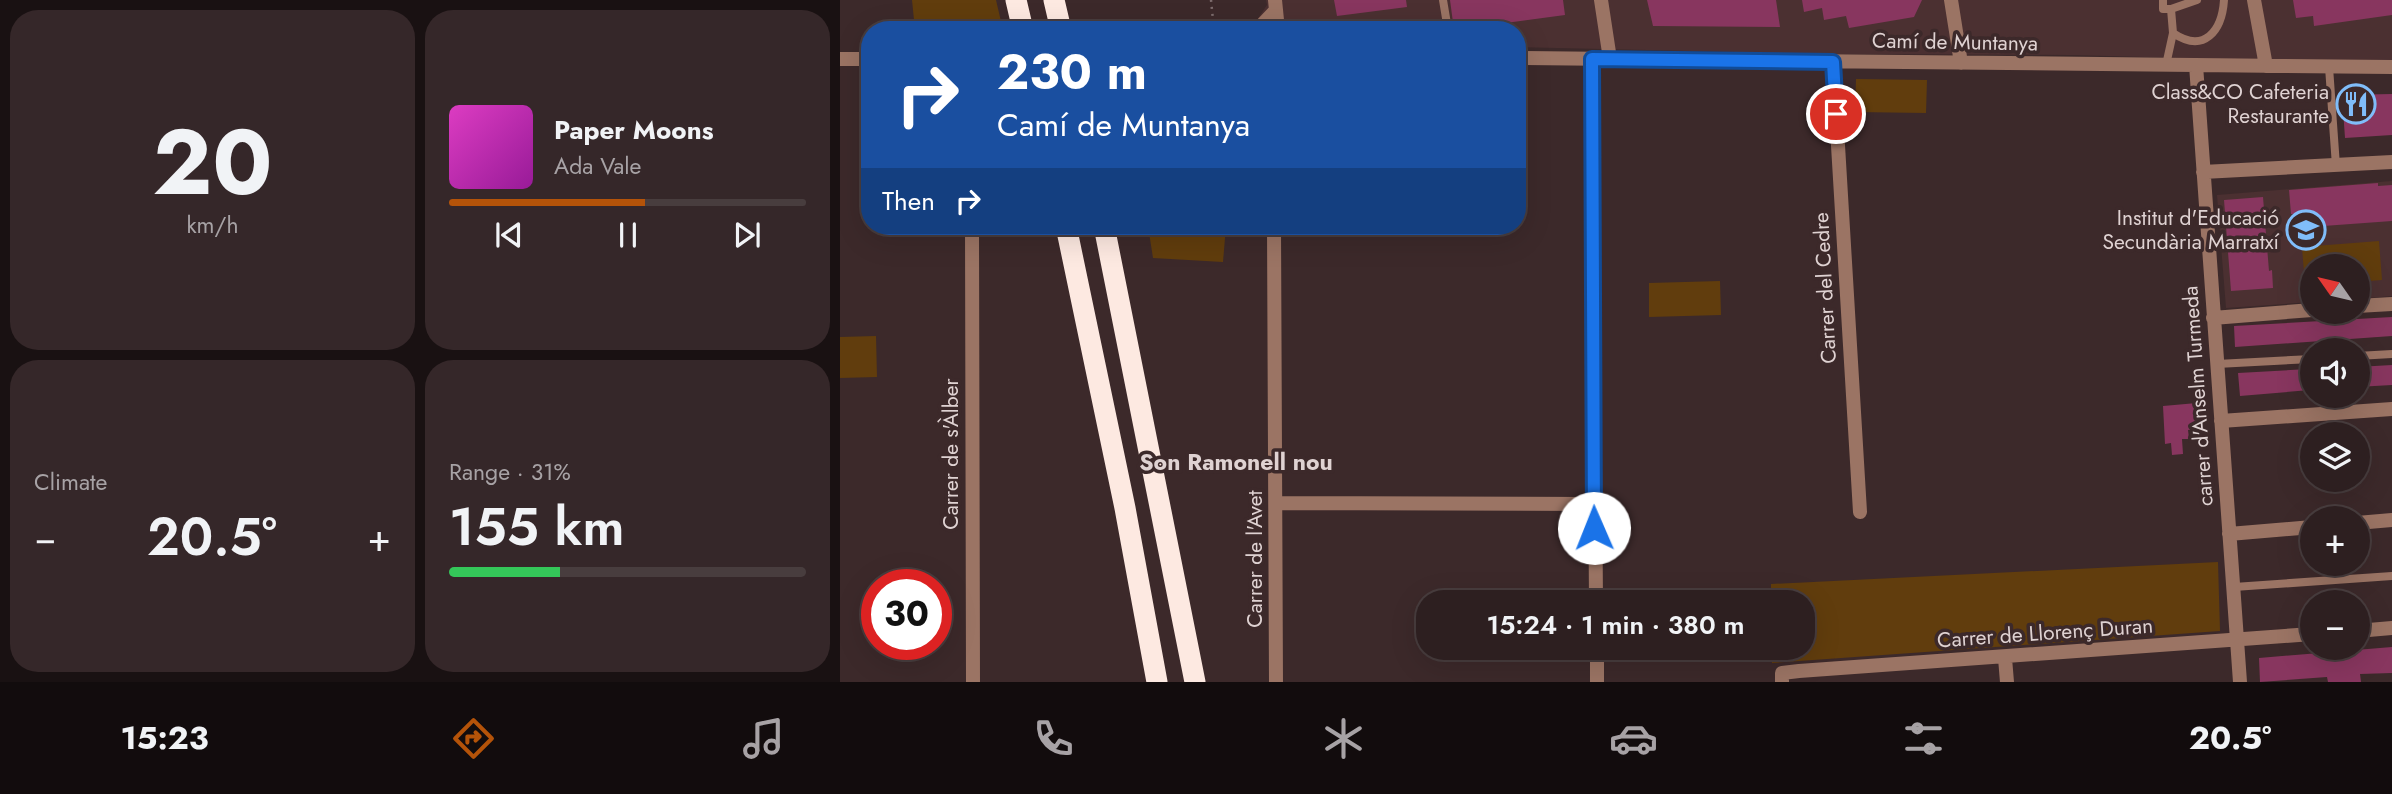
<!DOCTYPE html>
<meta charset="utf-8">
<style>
:root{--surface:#2d1f20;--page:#352729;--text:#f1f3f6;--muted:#a7a2a5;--line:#483d3e;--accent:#b45309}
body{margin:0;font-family:Jost,sans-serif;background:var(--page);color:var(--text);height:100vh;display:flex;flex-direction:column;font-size:26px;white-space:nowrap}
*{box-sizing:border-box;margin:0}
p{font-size:23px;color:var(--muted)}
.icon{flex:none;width:38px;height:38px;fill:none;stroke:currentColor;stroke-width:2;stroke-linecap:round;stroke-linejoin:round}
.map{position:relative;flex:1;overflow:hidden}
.panel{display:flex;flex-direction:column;gap:10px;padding:10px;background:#191112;width:840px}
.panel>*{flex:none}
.hud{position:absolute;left:21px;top:21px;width:665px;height:214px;border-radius:28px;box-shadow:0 7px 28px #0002,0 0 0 2px var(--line);background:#1a4fa0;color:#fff;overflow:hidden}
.needle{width:46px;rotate:304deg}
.controls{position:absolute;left:1460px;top:254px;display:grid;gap:14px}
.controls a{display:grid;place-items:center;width:70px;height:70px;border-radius:50%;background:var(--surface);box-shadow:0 7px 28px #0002,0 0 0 2px var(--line);font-size:35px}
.speed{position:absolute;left:21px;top:569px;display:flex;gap:14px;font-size:35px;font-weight:700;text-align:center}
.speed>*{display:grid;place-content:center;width:91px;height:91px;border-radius:50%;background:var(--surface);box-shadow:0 7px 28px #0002,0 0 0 2px var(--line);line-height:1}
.speed .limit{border:10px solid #d22;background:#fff;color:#111}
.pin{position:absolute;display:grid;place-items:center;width:60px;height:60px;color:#fff;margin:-30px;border:4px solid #fff;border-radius:50%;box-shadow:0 2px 7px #0007}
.me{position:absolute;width:77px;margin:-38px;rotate:359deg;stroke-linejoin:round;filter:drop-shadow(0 0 5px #0008)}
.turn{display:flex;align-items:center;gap:24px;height:147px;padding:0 21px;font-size:32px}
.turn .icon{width:91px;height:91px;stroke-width:2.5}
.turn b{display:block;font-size:49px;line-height:60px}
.then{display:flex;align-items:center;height:66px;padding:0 21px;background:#0003;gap:14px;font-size:26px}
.big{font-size:52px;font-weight:600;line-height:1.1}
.panel .card{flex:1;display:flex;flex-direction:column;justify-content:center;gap:10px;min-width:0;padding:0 24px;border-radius:28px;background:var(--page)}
.panel .dial{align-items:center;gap:0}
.dial b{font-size:91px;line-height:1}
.song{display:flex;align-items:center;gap:21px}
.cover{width:84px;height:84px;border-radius:10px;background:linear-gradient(135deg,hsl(310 70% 55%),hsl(300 70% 35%))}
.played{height:7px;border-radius:4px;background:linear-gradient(90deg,var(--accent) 55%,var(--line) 55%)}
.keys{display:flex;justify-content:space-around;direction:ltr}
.heat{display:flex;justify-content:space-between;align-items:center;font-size:38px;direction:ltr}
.charge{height:10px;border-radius:5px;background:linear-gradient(90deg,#34c759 31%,var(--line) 0)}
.panel .tiles{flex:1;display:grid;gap:10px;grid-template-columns:repeat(2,1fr)}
.trip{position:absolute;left:576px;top:590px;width:399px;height:70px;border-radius:28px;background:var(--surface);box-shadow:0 7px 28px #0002,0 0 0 2px var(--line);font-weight:600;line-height:70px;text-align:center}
.menu{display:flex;height:112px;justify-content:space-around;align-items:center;background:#120c0d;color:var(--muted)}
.menu .icon{width:49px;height:49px}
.menu .current{color:var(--accent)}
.menu b{font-size:32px;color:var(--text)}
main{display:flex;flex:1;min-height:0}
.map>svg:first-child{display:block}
.built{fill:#4b3031}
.green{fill:#613d0d}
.building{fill:#88365f}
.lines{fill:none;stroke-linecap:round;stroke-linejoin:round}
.path{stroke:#7d6c6d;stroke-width:2.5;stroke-dasharray:2 5;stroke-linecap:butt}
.lane{stroke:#9b7464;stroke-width:8}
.street{stroke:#9b7464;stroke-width:14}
.highway{stroke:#fde9e1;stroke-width:21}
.route-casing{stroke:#114b97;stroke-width:18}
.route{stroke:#1a73e8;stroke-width:12}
.labels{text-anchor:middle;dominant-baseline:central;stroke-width:7;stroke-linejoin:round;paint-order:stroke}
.street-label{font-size:21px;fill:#dfd2d2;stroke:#3c292a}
.poi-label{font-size:21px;fill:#dfd2d2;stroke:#3c292a;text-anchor:end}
.neighbourhood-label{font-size:23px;font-weight:bold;fill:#dfd2d2;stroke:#3c292a}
</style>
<main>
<section class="panel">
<div class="tiles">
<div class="card dial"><b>20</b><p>km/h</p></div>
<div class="card">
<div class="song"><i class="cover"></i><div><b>Paper Moons</b><p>Ada Vale</p></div></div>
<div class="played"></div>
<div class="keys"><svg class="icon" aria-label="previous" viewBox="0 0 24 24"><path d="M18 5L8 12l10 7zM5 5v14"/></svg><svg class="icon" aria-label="pause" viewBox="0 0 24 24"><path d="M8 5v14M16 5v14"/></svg><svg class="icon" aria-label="next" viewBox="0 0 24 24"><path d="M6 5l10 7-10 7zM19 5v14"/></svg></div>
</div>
<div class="card"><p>Climate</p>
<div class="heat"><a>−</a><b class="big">20.5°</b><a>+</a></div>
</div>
<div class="card"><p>Range · 31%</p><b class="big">155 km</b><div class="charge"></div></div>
</div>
</section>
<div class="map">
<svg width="1552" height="682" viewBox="0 0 1552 682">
<rect width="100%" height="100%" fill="#3c292a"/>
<path class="built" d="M426,0H1552V64L1232,55L985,54L677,47V30H410L427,5Z
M1552,181V296L1517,299V266H1472V302L1386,308L1377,195Z"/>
<path class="green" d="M72,0H156L163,30H75Z
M1016,79L1087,80L1086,113L1015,112Z
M308,226H386L383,262L313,258Z
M1539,241L1542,280L1517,282V266H1472V285L1465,286L1462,247Z
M880,281L881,315L809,317V283Z
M36,336L37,377L0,378V337Z
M1378,562L1380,631L932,663V648H962V602H931V584Z"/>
<path class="building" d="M494,0H566L567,7L497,16Z
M610,0H723L725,15L614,30Z
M807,0H936L940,27L813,26Z
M962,0H1082L1074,17L1009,28L1006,16L984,20L982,8L964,12Z
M1453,0H1552V15L1474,26L1473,16L1456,18Z
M1552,94V135L1505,138L1502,95Z
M1538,183V186L1552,185V221L1456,228L1455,214H1451L1449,190Z
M1423,197L1429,271L1432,270L1433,288L1391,291L1384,200Z
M1552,317V336L1395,347L1394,326Z
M1552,365V385L1517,387V367Z
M1468,369L1470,390L1400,396L1398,373Z
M1368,402L1369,418H1364L1365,428L1348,430L1349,439H1342L1343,454L1332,455L1331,443L1325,444L1323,406Z
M1552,647V673L1520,674L1521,682H1488L1487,677L1420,682L1419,658Z"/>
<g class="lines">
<path class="path" d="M371,0L374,30"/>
<path class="lane" d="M603,0L608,30
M1323,0V9H1331
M1357,0L1331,9L1333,33C1364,54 1382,31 1384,0
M1326,65L1333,33
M1489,67L1496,166
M1517,356L1552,354
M1377,364L1472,359
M1394,587L1552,576"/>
<path class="street" d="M435,0L438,30
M761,0L770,59
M1111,0L1121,63
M1414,0L1426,66
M417,30L436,10
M677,58L1552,67
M0,59H30
M752,59L756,602
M993,62L1020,512
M1356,65L1400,682
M1363,172L1552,162
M132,226L133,682
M434,226L436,682
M1517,306L1552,304
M1373,318L1472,310
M1381,421L1552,409
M436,503L754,504
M1517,523L1552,520
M1389,534L1472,527
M1517,631L1552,628
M757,648V682
M1165,658L1167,682
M942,682V673L959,671L1472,634"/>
<path class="highway" d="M176,0L183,30
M214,0L221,30
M226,226L285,508L317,682
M264,226L355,682"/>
</g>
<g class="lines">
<g class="route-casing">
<path id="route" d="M754,528L752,59L993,62L996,114"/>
</g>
<use href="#route" class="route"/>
</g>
<defs>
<g id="restaurant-ring" transform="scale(2.0125)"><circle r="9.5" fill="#3c292a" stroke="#80bdfa" stroke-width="1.5"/><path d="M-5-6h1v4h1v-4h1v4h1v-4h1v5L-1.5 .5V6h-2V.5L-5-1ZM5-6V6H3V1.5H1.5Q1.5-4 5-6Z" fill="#80bdfa"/></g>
<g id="school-ring" transform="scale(2.0125)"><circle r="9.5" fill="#3c292a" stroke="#80bdfa" stroke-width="1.5"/><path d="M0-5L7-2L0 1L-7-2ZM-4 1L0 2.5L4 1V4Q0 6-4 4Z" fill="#80bdfa"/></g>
</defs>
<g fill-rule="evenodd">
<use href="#restaurant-ring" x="1516" y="104"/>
<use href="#school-ring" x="1466" y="230"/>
</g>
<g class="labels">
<g class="street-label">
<text transform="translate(1115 42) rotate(1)">Camí de Muntanya</text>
<text transform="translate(985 288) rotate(-93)">Carrer del Cedre</text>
<text transform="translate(1358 396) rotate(-94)">carrer d'Anselm Turmeda</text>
<text transform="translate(111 454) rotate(-90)">Carrer de s'Àlber</text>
<text transform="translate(415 559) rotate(-90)">Carrer de l'Avet</text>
<text transform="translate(1205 633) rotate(-4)">Carrer de Llorenç Duran</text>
</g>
<g class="poi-label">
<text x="1489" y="92">Class&amp;CO Cafeteria<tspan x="1489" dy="24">Restaurante</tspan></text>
<text x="1439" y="218">Institut d'Educació<tspan x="1439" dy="24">Secundària Marratxí</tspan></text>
</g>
<g class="neighbourhood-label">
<text x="396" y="462">Son Ramonell nou</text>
</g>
</g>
</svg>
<div class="controls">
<a><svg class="needle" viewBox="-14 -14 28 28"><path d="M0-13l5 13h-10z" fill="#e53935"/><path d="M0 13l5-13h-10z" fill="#a7a2a5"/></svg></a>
<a><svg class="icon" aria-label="sound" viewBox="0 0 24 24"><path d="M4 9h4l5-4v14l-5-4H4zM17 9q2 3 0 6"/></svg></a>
<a><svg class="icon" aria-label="layers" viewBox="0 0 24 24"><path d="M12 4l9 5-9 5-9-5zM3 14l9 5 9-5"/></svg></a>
<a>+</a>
<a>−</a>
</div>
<div class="speed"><div class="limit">30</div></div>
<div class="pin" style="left:996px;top:114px;background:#d93025"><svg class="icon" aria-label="arrive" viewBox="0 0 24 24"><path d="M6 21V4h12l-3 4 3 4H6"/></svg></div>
<svg class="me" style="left:754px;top:528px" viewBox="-20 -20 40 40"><circle r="19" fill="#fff"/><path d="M0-13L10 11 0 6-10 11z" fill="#1a73e8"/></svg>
<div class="trip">15:24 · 1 min · 380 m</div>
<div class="hud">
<div class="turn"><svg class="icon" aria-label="right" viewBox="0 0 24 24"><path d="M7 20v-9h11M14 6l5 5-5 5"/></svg><div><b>230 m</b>Camí de Muntanya</div></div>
<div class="then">Then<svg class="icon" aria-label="right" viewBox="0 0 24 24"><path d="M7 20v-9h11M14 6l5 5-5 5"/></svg></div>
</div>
</div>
</main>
<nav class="menu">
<b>15:23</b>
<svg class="icon current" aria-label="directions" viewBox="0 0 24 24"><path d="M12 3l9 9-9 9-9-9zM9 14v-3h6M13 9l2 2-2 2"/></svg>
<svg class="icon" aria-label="music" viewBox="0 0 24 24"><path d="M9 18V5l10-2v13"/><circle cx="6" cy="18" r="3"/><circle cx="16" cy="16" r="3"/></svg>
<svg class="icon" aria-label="phone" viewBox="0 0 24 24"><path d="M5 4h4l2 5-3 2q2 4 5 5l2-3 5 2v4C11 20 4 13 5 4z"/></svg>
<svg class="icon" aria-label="climate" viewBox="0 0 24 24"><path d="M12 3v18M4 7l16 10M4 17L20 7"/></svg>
<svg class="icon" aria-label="car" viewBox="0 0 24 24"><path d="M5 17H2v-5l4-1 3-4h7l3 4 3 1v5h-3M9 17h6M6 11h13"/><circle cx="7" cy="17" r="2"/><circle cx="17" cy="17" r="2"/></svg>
<svg class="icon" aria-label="filters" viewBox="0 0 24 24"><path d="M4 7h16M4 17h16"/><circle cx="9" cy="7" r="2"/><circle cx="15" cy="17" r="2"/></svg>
<b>20.5°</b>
</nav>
